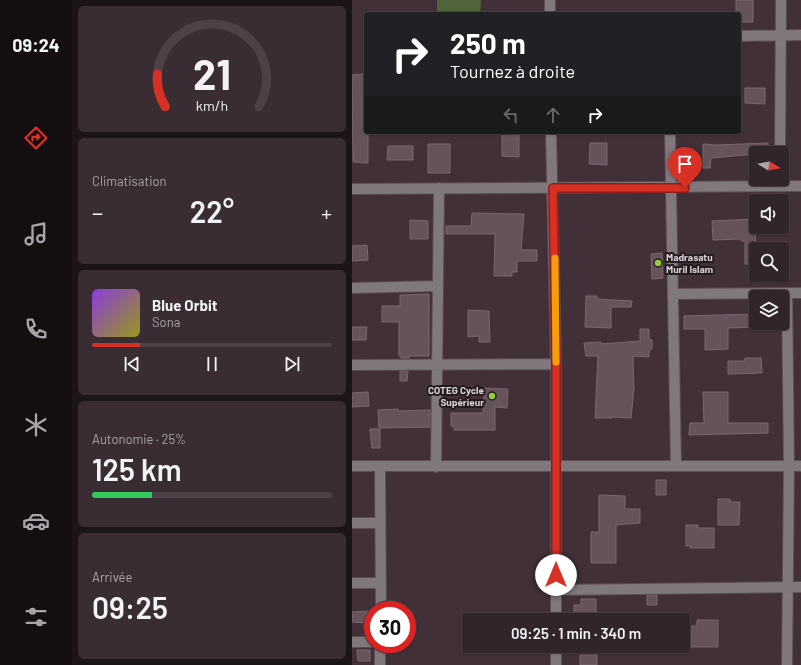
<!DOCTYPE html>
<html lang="fr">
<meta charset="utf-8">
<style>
:root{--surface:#32242b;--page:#3a2c33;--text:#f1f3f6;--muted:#a8a4a9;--line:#4d4147;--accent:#d93025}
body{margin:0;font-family:Barlow,sans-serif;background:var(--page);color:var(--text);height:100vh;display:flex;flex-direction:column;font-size:15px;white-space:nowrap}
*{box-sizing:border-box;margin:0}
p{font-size:13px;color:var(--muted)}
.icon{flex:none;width:22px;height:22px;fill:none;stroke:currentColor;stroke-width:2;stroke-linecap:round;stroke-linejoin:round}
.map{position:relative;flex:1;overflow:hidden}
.panel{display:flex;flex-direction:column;gap:6px;padding:6px;background:#1c1418;width:280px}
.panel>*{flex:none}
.top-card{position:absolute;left:12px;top:12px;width:377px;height:122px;border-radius:4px;box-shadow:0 1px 3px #0004,0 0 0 1px var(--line);background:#202124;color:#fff;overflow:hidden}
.needle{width:26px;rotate:101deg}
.tools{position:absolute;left:397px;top:146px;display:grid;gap:8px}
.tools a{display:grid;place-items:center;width:40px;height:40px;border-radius:4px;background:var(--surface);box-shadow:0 1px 3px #0004,0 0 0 1px var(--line);font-size:20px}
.speed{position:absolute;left:12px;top:601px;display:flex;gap:8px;font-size:20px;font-weight:700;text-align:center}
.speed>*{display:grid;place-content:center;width:52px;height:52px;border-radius:50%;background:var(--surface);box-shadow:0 1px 3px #0004,0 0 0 1px var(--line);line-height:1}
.speed .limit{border:6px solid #d22;background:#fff;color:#111}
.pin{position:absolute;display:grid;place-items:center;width:34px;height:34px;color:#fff;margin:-41px -17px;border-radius:50% 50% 50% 0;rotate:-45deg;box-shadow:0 0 4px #0007}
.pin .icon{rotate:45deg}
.me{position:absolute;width:44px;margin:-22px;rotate:0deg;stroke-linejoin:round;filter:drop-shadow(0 0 3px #0008)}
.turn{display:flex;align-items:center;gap:14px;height:84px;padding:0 20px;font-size:18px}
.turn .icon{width:52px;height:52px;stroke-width:2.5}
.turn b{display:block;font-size:28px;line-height:34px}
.lanes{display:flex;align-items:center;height:38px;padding:0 20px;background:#0003;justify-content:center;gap:20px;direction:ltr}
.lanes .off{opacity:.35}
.big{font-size:30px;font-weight:600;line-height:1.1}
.panel .widget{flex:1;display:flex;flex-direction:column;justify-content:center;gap:6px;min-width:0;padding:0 14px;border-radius:6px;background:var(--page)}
.panel .dial{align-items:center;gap:0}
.dial svg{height:104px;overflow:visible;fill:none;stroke:var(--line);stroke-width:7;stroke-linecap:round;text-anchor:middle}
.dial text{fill:var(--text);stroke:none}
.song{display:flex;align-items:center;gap:12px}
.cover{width:48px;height:48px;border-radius:6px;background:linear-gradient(135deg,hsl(270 70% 55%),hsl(60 70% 35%))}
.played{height:4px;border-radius:2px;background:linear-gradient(90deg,var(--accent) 20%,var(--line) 20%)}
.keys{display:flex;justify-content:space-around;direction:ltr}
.heat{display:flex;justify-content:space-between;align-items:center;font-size:22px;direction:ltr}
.charge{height:6px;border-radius:3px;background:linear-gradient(90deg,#34c759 25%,var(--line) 0)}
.trip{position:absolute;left:110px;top:613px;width:228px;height:40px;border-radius:4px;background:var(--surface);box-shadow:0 1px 3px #0004,0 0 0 1px var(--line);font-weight:600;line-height:40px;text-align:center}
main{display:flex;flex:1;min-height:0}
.tabs{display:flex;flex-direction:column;width:72px;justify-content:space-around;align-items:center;background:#140e11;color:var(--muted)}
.tabs .icon{width:28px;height:28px}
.tabs .on{color:var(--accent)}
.tabs b{font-size:18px;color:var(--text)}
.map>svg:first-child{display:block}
.garden{fill:#52643b}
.building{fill:#65525b;stroke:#7a6670}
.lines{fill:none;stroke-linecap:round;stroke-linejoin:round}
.minor-casing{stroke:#5e4d55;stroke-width:12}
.minor{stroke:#81787d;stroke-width:10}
.route-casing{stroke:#8d1f18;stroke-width:10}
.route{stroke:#d93025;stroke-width:7}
.slow{stroke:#f59e0b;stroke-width:7}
.poi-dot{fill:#95cc3b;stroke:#231b1f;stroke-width:1.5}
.labels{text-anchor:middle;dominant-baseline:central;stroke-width:4;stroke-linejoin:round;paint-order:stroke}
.poi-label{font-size:10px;font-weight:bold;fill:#dcd1d6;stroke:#231b1f;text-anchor:start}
</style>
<main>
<nav class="tabs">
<b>09:24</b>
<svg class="icon on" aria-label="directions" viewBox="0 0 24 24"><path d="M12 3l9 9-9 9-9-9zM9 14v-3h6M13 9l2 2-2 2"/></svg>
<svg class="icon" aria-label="music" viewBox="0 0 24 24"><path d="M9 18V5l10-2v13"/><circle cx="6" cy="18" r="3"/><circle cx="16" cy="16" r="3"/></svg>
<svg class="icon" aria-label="phone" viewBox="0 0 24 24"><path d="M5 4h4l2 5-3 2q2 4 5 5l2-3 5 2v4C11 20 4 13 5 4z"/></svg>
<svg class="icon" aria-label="climate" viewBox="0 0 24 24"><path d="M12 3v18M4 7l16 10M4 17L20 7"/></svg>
<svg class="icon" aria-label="car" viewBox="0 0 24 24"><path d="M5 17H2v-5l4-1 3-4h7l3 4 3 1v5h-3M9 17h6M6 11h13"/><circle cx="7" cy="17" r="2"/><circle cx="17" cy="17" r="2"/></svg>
<svg class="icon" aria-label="filters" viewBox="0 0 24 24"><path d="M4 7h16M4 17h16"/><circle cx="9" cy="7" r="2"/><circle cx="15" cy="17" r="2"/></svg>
</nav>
<section class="panel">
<div class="widget dial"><svg viewBox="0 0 100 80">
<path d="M14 69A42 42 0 1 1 86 69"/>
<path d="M14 69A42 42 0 0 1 8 44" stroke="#d93025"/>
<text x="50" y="56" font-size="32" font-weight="700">21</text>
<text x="50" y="72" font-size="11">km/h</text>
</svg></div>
<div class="widget"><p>Climatisation</p>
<div class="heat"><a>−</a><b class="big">22°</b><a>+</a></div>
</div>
<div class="widget">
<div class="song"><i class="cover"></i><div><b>Blue Orbit</b><p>Sona</p></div></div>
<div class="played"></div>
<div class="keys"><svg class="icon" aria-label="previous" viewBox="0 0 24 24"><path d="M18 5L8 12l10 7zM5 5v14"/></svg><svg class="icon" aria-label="pause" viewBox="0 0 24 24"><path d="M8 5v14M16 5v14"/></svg><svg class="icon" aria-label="next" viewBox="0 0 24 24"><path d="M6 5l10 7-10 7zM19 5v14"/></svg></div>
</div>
<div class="widget"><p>Autonomie · 25%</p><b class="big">125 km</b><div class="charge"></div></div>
<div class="widget"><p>Arrivée</p><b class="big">09:25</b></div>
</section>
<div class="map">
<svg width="449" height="665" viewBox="0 0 449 665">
<rect width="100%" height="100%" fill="#423039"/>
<path class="garden" d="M85,0H129L128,14H85Z"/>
<path class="building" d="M384,0H401V22H387V14H384Z
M12,74L13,134L16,135V163L1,162L0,75Z
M393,88H413V104L393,103Z
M150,132H167V157L150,156Z
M238,143H255V165L237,164Z
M416,143V153L359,158L358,168H351V144L364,145Z
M76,144H98V173H76Z
M36,146H61V160H35Z
M120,213L172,214L169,250H185V261H165V272H160V276H142L143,234H94V226H119Z
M403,219L404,264H393V241H389V239L361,240L360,221Z
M58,220L76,221V239H58Z
M15,245L16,260L0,261V246Z
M310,253L311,278L300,279L299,254Z
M77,294V356H57V358H49V356H47V322H30V306H48V295Z
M234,296H245V299L280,301L279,307H259V328L233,327Z
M116,310L137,311L138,342H127V336L116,337Z
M404,314V327L376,328V349L353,350V329H332V316Z
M0,327H15L14,340H0Z
M288,329H297V339L300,340V349L297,351V357L281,356L282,388L279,418L260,417V418H243L246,356H234L232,343L249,342V344L288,341Z
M393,358H409L410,373L376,374V361H393Z
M48,371H56L55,381H48Z
M132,388L156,389L155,408L143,407V430H102V426H99V413H131Z
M16,392L17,406L0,407V393Z
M351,392H376V423H416V433L337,435L338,423H352Z
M46,409V411L78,410V427L27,428L26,410Z
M18,429H28V448H20Z
M304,480H314V495H304Z
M247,495L273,496V509H288V523L264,525V563H239V532H247Z
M366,499H378V502H388L387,525H366Z
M334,525H346V528H362V548H338L339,546H334Z
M295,595H305V605H295Z
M229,599H244V619H227V615H222V605H229Z
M18,611V623L0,622V612Z
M345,620H366V647H339V626H345Z
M5,650H18V661H6Z
M228,655H245V665H228Z"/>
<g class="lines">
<g class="minor-casing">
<path id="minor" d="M198,14V0
M387,36L449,35
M199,132L204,364V620
M318,132L324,466
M428,153L429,0
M0,189L449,186
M0,288L86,286
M435,293L437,466L435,665
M321,294L449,293
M0,365L204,364
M0,466H449
M28,466L29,610
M84,467L87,188
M0,523H28
M0,583H28
M204,590L449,587
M0,642H21
M28,644V665
M204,646V665"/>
</g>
<use href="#minor" class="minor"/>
</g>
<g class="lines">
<g class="route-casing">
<path id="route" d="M204,575V364L201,188H333"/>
</g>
<use href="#route" class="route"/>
<path class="slow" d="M203,258L204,362"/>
</g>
<g class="poi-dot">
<circle cx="306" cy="263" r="4"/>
<circle cx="140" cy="396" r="4"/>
</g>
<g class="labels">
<g class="poi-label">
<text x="314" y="257">Madrasatu<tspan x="314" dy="12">Muril Islam</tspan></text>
<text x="132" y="390" text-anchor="end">COTEG Cycle<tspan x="132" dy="12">Supérieur</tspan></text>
</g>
</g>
</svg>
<div class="tools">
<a><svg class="needle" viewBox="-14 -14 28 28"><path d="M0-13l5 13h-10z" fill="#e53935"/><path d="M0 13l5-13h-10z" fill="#a8a4a9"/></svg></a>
<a><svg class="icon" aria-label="sound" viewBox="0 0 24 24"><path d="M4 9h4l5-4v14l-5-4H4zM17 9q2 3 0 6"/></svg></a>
<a><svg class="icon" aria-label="search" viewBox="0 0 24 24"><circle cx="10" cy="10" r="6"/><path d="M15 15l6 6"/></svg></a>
<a><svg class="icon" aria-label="layers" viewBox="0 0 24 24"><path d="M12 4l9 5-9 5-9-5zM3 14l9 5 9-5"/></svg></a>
</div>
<div class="speed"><div class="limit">30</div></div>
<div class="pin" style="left:333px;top:188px;background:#d93025"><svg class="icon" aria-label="arrive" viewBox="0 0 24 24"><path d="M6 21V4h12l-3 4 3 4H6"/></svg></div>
<svg class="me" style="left:204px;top:575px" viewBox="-20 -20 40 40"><circle r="19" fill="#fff"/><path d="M0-13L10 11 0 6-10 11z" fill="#d93025"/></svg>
<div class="trip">09:25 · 1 min · 340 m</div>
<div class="top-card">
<div class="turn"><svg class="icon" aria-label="right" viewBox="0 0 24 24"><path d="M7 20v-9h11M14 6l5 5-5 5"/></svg><div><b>250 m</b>Tournez à droite</div></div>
<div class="lanes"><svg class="icon off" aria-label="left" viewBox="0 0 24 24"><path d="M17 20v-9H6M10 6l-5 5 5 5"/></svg><svg class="icon off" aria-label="ahead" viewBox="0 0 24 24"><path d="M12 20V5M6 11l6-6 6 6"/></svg><svg class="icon" aria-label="right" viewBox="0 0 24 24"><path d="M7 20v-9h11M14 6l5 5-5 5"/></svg></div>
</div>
</div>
</main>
